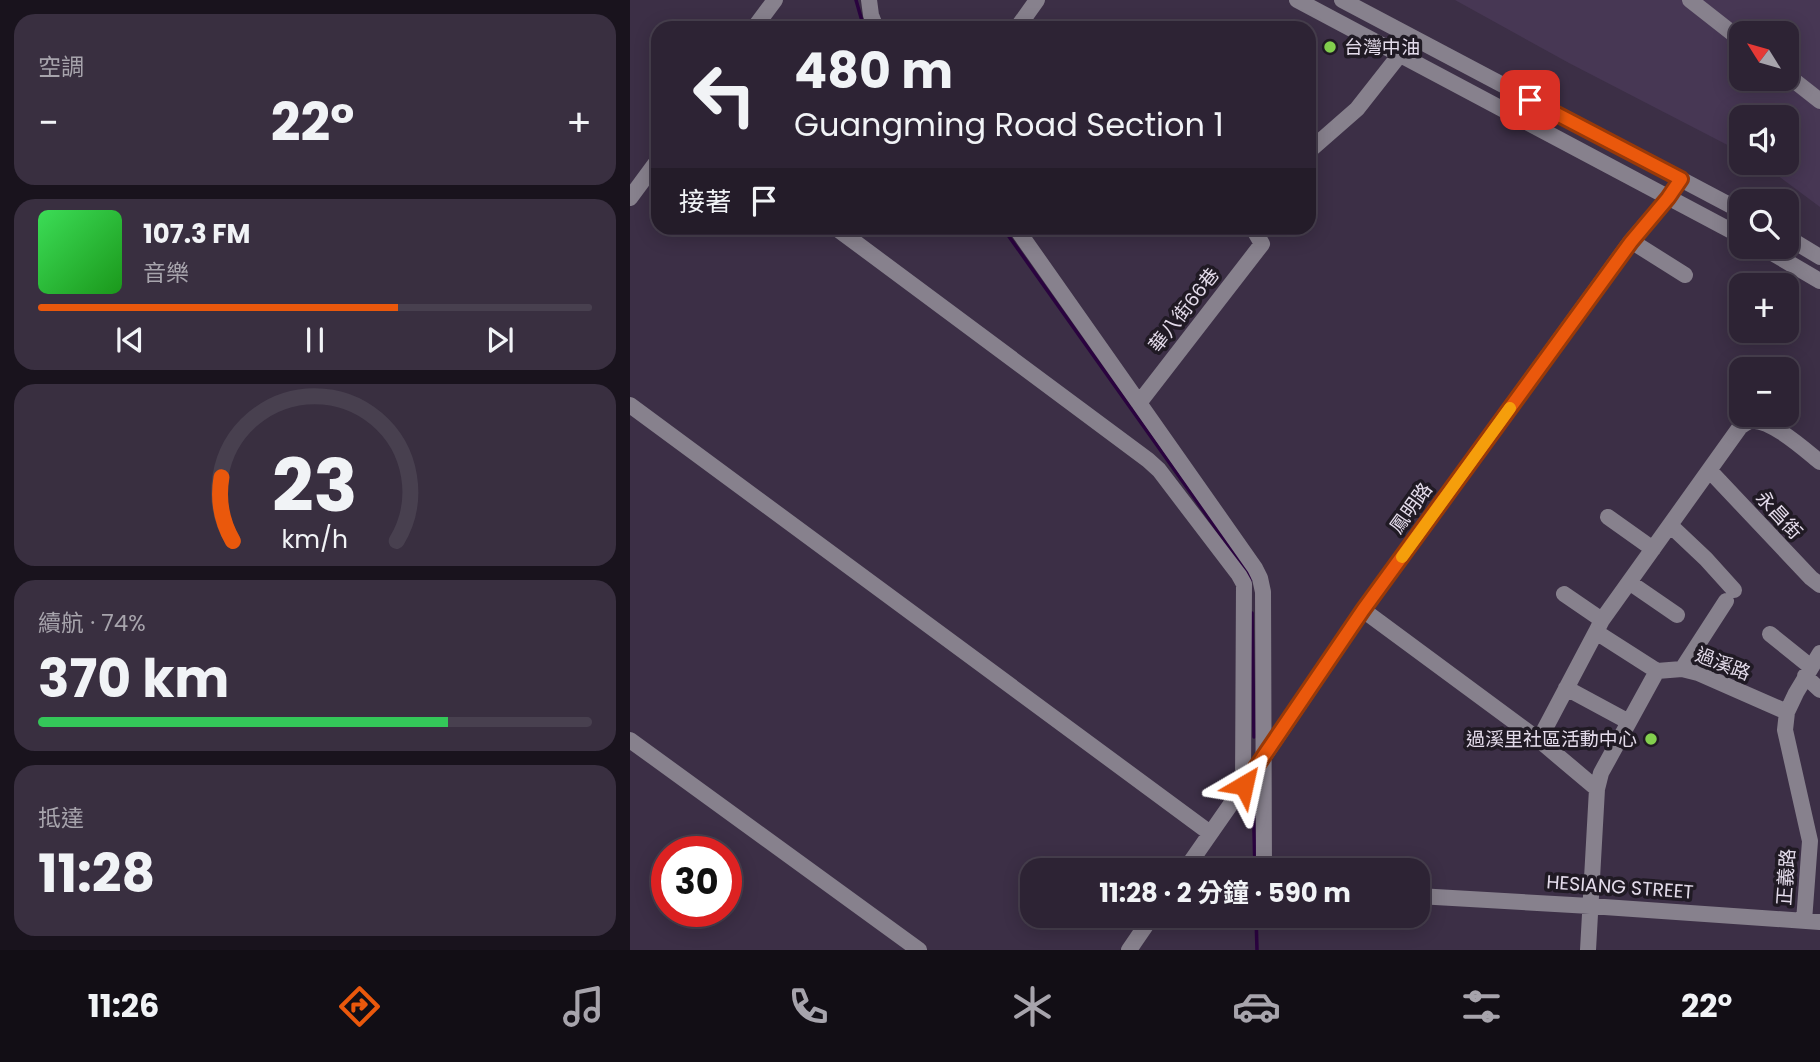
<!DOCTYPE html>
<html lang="zh-TW">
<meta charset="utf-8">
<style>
:root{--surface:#2d2334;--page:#392f40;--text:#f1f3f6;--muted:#a7a4ac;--line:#48404f;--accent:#ea580c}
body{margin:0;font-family:Poppins,"Noto Sans TC",sans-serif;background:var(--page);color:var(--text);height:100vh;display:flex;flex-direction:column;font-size:26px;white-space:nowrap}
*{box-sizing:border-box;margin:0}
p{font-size:23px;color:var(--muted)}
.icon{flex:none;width:38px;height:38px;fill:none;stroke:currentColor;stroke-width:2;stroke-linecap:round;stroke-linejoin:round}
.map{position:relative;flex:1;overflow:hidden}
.drawer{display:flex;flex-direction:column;gap:14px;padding:14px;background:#19131d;width:630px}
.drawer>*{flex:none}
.guide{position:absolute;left:21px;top:21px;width:665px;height:214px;border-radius:21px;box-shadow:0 4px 18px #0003,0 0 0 2px var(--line);background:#2d2334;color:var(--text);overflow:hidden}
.needle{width:46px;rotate:307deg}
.tools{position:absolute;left:1099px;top:21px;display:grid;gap:14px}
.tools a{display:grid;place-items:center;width:70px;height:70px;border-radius:14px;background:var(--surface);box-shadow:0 4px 18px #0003,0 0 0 2px var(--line);font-size:35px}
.speed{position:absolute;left:21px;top:836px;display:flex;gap:14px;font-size:35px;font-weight:700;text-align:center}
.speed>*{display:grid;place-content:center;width:91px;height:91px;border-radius:50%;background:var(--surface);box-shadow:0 4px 18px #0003,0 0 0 2px var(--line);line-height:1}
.speed .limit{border:10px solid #d22;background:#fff;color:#111}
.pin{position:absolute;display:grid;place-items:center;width:60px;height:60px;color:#fff;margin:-30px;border-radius:14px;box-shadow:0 4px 10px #0006}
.me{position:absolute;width:77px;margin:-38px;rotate:36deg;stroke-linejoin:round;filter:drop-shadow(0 0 5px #0008)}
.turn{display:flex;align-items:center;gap:24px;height:147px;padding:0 28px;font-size:32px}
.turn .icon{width:91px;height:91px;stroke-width:2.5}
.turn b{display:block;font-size:49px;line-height:60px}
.then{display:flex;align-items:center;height:66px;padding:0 28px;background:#0003;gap:14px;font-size:26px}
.big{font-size:52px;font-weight:700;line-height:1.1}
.drawer .card{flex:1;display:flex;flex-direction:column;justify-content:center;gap:10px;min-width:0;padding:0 24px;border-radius:21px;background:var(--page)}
.drawer .dial{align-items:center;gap:0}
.dial svg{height:182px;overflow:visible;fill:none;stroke:var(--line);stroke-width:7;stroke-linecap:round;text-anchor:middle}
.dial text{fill:var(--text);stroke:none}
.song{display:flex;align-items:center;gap:21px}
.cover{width:84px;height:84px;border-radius:10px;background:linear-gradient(135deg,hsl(130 70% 55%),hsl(120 70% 35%))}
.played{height:7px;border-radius:4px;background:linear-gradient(90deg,var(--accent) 65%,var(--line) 65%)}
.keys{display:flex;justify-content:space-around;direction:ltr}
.heat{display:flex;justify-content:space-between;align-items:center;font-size:38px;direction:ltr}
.charge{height:10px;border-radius:5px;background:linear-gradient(90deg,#34c759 74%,var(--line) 0)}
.trip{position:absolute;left:390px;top:858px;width:410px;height:70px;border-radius:21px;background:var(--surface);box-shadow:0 4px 18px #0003,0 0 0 2px var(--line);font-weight:700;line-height:70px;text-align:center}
.tabs{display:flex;height:112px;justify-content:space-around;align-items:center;background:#120e15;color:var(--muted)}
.tabs .icon{width:49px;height:49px}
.tabs .current{color:var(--accent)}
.tabs b{font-size:32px;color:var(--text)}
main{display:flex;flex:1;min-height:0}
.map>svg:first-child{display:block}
.built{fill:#473754;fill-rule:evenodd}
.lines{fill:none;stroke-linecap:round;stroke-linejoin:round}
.stream{stroke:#2a033f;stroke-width:3.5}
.minor{stroke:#87818d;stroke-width:16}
.route-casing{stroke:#983908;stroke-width:18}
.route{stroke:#ea580c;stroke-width:12}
.slow{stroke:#f59e0b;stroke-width:12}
.poi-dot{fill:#83d04e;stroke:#201a24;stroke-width:2.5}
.labels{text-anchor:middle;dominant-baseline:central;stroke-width:7;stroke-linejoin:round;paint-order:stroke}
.poi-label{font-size:19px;fill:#e4dceb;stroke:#201a24;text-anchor:start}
.street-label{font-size:19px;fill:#e4dceb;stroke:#201a24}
</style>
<main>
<section class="drawer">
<div class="card"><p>空調</p>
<div class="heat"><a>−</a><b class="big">22°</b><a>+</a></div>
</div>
<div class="card">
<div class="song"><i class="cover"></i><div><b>107.3 FM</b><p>音樂</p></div></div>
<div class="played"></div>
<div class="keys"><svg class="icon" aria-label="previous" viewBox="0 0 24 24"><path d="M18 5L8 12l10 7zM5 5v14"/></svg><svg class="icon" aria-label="pause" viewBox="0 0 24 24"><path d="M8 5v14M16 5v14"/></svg><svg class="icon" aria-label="next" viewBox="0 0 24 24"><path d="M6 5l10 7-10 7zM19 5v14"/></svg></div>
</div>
<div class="card dial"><svg viewBox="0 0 100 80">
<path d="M14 69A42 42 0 1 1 86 69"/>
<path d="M14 69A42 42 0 0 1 9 41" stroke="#ea580c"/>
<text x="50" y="56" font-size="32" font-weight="700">23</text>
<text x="50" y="72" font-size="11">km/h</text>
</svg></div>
<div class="card"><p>續航 · 74%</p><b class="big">370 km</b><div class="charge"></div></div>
<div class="card"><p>抵達</p><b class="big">11:28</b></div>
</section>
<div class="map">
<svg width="1190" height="950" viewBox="0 0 1190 950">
<rect width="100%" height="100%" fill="#3c2f46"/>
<path class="built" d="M825,0H1190V207L1131,163H1157V117H1111V152L939,63ZM1111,33H1157V79H1111Z"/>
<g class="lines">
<path class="stream" d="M226,0L234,28
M373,228L602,551L619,576L620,581
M622,613L624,737
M623,793L625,870
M626,915L627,950"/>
<path class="minor" d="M239,0L241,15L246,28
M667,0L1111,236
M712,0L1111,211
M1060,0L1111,40
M124,28L145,0
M387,28L407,0
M1157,75L1190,101
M679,151L727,109L775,48
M0,198L28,160
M206,228L518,460L529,470L609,575L614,584L613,785
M386,228L625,568L630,578L633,592L634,870
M1157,237L1190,257
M1001,241L1055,275
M1132,247L1190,281
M509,403L632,244L623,228
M0,405L580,833
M1080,471L1181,578L1190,585
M978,517L1023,549
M1040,525L1076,559L1104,590
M999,582L1047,615
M934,594L972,620
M733,610L909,740L967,789
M1140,634L1181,667
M1052,669L1096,601
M1027,671L966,632L972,620L1110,427C1113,425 1117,422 1120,421C1140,418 1175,450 1190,462
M1175,676L1190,690
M936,688L999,722
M1157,712L1155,730L1180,841L1174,921
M0,740L289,950
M909,740L966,632
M555,870L633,758L733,610L1001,241L1038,198L1051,179
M788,896L960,906L1190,922
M499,950L523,915
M958,950L967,789L971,773L1027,671L1052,669L1068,673L1157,712L1166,693L1190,653"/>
</g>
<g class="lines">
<g class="route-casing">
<path id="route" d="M614,785L733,610L1001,242L1038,198L1051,179L900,100"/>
</g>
<use href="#route" class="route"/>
<path class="slow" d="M772,557L880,408"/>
</g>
<g class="poi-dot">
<circle cx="700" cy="47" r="7"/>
<circle cx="1021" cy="739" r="7"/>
</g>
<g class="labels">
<g class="poi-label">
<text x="714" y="47">台灣中油</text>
<text x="1007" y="739" text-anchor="end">過溪里社區活動中心</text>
</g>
<g class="street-label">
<text transform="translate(554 310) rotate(-52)">華八街66巷</text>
<text transform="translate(781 508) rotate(-54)">鳳明路</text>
<text transform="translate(1149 515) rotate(47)">永昌街</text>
<text transform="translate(1093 664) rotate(21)">過溪路</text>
<text transform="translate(1156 877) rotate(-86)">正義路</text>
<text transform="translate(990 887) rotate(4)">HESIANG STREET</text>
</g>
</g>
</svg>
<div class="tools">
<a><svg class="needle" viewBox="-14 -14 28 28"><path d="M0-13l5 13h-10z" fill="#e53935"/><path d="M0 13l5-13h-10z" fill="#a7a4ac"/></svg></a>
<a><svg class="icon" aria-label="sound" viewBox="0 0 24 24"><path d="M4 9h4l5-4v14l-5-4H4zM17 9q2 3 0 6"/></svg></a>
<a><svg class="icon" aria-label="search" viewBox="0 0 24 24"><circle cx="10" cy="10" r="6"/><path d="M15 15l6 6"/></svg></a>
<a>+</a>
<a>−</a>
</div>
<div class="speed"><div class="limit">30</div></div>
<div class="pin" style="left:900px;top:100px;background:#d93025"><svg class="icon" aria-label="arrive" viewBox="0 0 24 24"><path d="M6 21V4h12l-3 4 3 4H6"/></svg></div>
<svg class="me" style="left:614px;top:785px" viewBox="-20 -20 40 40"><path d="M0-17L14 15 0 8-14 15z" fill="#ea580c" stroke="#fff" stroke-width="4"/></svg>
<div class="trip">11:28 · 2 分鐘 · 590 m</div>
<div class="guide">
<div class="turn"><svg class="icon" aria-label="left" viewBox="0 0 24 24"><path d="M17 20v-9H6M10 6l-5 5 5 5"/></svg><div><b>480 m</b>Guangming Road Section 1</div></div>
<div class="then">接著<svg class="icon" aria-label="arrive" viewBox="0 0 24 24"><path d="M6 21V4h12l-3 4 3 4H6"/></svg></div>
</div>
</div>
</main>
<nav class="tabs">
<b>11:26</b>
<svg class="icon current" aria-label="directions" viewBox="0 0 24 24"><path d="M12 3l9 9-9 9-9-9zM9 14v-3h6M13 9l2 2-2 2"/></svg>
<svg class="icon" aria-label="music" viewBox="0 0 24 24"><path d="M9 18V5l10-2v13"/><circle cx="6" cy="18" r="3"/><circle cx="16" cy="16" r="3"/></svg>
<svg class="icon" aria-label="phone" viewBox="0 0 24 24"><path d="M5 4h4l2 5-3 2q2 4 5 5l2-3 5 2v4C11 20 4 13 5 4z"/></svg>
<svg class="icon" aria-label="climate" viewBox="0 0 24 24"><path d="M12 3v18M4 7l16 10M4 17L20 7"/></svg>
<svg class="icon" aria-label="car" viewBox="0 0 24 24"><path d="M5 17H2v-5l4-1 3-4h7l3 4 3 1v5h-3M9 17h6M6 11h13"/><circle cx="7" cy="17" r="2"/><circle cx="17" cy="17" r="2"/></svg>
<svg class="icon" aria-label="filters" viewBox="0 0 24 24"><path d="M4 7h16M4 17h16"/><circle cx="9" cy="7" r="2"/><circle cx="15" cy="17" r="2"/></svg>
<b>22°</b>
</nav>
